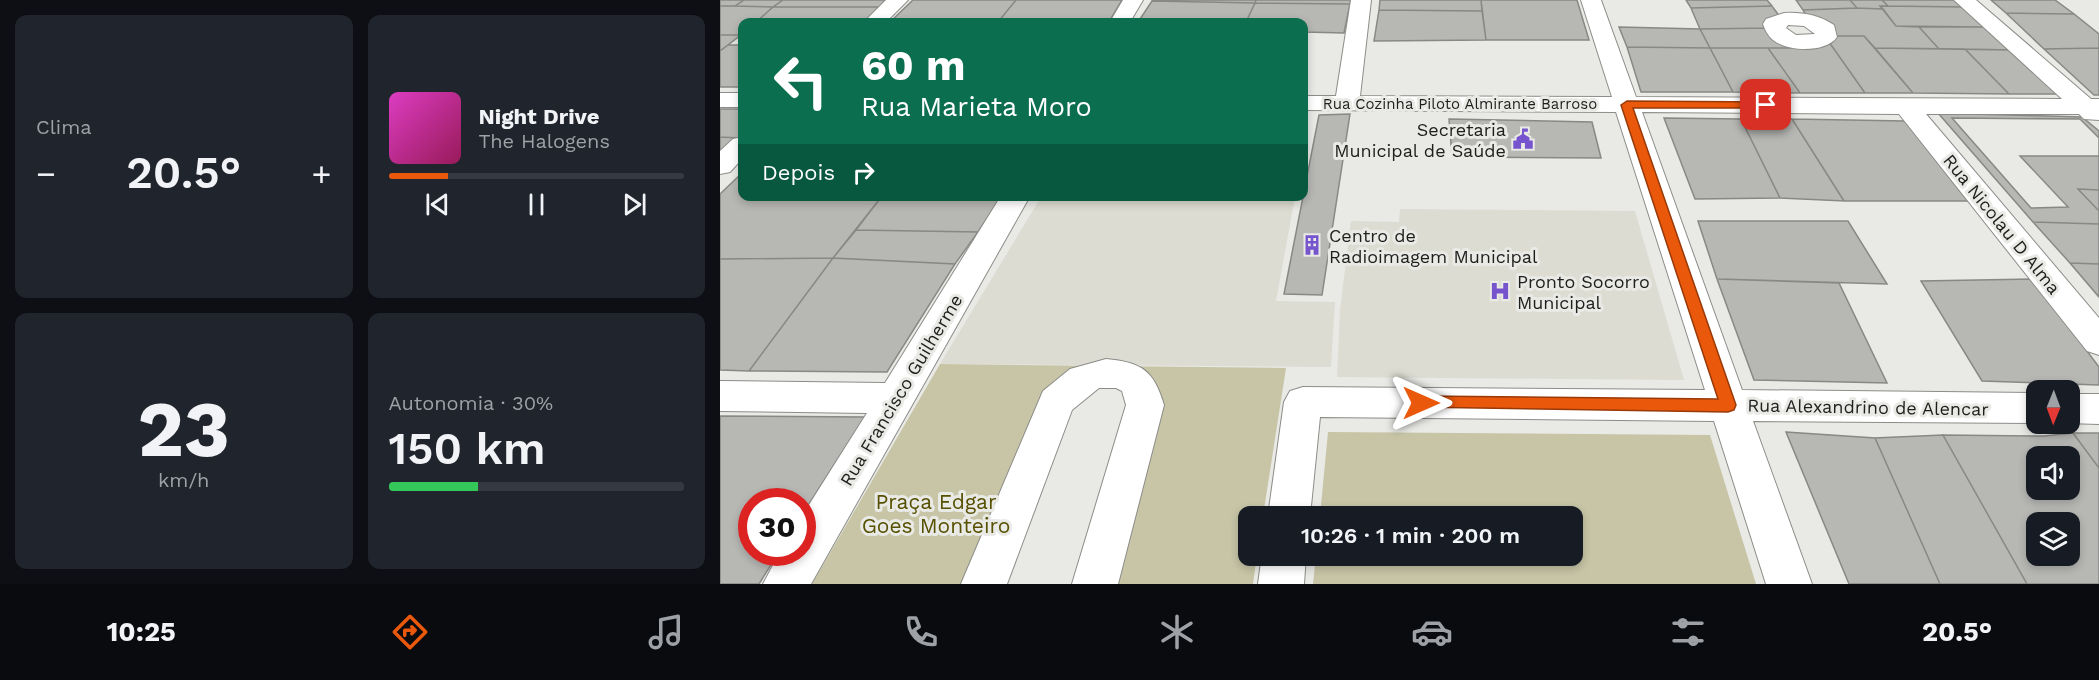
<!DOCTYPE html>
<html lang="pt">
<meta charset="utf-8">
<style>
:root{--surface:#171b24;--page:#20242c;--text:#f1f3f6;--muted:#9ea1a6;--line:#363941;--accent:#ea580c}
body{margin:0;font-family:"Work Sans",sans-serif;background:var(--page);color:var(--text);height:100vh;display:flex;flex-direction:column;font-size:22px;white-space:nowrap}
*{box-sizing:border-box;margin:0}
p{font-size:20px;color:var(--muted)}
.icon{flex:none;width:33px;height:33px;fill:none;stroke:currentColor;stroke-width:2;stroke-linecap:round;stroke-linejoin:round}
.map{position:relative;flex:1;overflow:hidden}
.side{display:flex;flex-direction:column;gap:15px;padding:15px;background:#0d0f14;width:720px}
.side>*{flex:none}
.guide{position:absolute;left:18px;top:18px;width:570px;height:183px;border-radius:12px;box-shadow:0 3px 9px #0003;background:#0b6e4f;color:#fff;overflow:hidden}
.needle{width:39px;rotate:181deg}
.fabs{position:absolute;left:1306px;top:380px;display:grid;gap:12px}
.fabs a{display:grid;place-items:center;width:54px;height:54px;border-radius:12px;background:var(--surface);box-shadow:0 3px 9px #0003;font-size:30px}
.speed{position:absolute;left:18px;top:488px;display:flex;gap:12px;font-size:30px;font-weight:700;text-align:center}
.speed>*{display:grid;place-content:center;width:78px;height:78px;border-radius:50%;background:var(--surface);box-shadow:0 3px 9px #0003;line-height:1}
.speed .limit{border:9px solid #d22;background:#fff;color:#111}
.pin{position:absolute;display:grid;place-items:center;width:51px;height:51px;color:#fff;margin:-26px;border-radius:12px;box-shadow:0 3px 9px #0006}
.me{position:absolute;width:66px;margin:-33px;rotate:90deg;stroke-linejoin:round;filter:drop-shadow(0 0 4px #0008)}
.turn{display:flex;align-items:center;gap:21px;height:126px;padding:0 24px;font-size:27px}
.turn .icon{width:78px;height:78px;stroke-width:2.5}
.turn b{display:block;font-size:42px;line-height:51px}
.then{display:flex;align-items:center;height:57px;padding:0 24px;background:#0003;gap:12px;font-size:22px}
.big{font-size:45px;font-weight:600;line-height:1.1}
.side .widget{flex:1;display:flex;flex-direction:column;justify-content:center;gap:9px;min-width:0;padding:0 21px;border-radius:12px;background:var(--page)}
.side .dial{align-items:center;gap:0}
.dial b{font-size:78px;line-height:1}
.song{display:flex;align-items:center;gap:18px}
.cover{width:72px;height:72px;border-radius:9px;background:linear-gradient(135deg,hsl(310 70% 55%),hsl(330 70% 35%))}
.played{height:6px;border-radius:3px;background:linear-gradient(90deg,var(--accent) 20%,var(--line) 20%)}
.keys{display:flex;justify-content:space-around;direction:ltr}
.heat{display:flex;justify-content:space-between;align-items:center;font-size:33px;direction:ltr}
.charge{height:9px;border-radius:4px;background:linear-gradient(90deg,#34c759 30%,var(--line) 0)}
.side .tiles{flex:1;display:grid;gap:15px;grid-template-columns:repeat(2,1fr)}
.trip{position:absolute;left:518px;top:506px;width:345px;height:60px;border-radius:12px;background:var(--surface);box-shadow:0 3px 9px #0003;font-weight:600;line-height:60px;text-align:center}
.menu{display:flex;height:96px;justify-content:space-around;align-items:center;background:#090b0e;color:var(--muted)}
.menu .icon{width:42px;height:42px}
.menu .selected{color:var(--accent)}
.menu b{font-size:27px;color:var(--text)}
main{display:flex;flex:1;min-height:0}
.map>svg:first-child{display:block}
.built{fill:#dddcd2}
.green{fill:#c7c5a6}
.building{fill:#b7b7b4;stroke:#888885;stroke-width:1.5;fill-rule:evenodd}
.lines{fill:none;stroke-linecap:round;stroke-linejoin:round}
.street-casing{stroke:#8c8c89;stroke-width:2}
.street{fill:#fff;fill-rule:evenodd}
.route{fill:#ea580c;stroke:#983908;stroke-width:1.5}
.labels{text-anchor:middle;dominant-baseline:central;stroke-width:6;stroke-linejoin:round;paint-order:stroke}
.far-street-label{font-size:15px;fill:#1e1e1d;stroke:#e9e9e6}
.poi-label{font-size:18px;fill:#1e1e1d;stroke:#e9e9e6;text-anchor:start}
.street-label{font-size:18px;fill:#1e1e1d;stroke:#e9e9e6}
.near-park-label{font-size:21px;fill:#565000;stroke:#e9e9e6}
</style>
<main>
<section class="side">
<div class="tiles">
<div class="widget"><p>Clima</p>
<div class="heat"><a>−</a><b class="big">20.5°</b><a>+</a></div>
</div>
<div class="widget">
<div class="song"><i class="cover"></i><div><b>Night Drive</b><p>The Halogens</p></div></div>
<div class="played"></div>
<div class="keys"><svg class="icon" aria-label="previous" viewBox="0 0 24 24"><path d="M18 5L8 12l10 7zM5 5v14"/></svg><svg class="icon" aria-label="pause" viewBox="0 0 24 24"><path d="M8 5v14M16 5v14"/></svg><svg class="icon" aria-label="next" viewBox="0 0 24 24"><path d="M6 5l10 7-10 7zM19 5v14"/></svg></div>
</div>
<div class="widget dial"><b>23</b><p>km/h</p></div>
<div class="widget"><p>Autonomia · 30%</p><b class="big">150 km</b><div class="charge"></div></div>
</div>
</section>
<div class="map">
<svg width="1379" height="584" viewBox="0 0 1379 584">
<rect width="100%" height="100%" fill="#e9e9e6"/>
<path class="built" d="M321,197H575L556,301L615,302L611,367L220,364Z
M680,209L915,211L964,380L617,377L620,310L631,221L679,222Z"/>
<path class="green" d="M220,364L566,368L543,516H528V555H537L533,584H375L418,384L369,375L264,584H92Z
M608,432L990,435L1036,584H593L596,555H852V516H600Z"/>
<path class="building" d="M0,0H24L15,6H0Z
M24,0H63L53,7L15,6Z
M63,0H169L162,7H53Z
M193,0H296L278,22H170Z
M296,0H402L389,22H278Z
M536,0L535,3L432,1V0Z
M536,0H631L630,4L535,3Z
M660,0H761L762,11L659,10Z
M761,0H857L869,40H766Z
M966,0H1047L1052,6L971,8Z
M1076,0H1130L1137,8L1083,10Z
M1130,0H1162L1168,6H1160L1163,9L1137,8Z
M1162,0H1237L1245,7L1168,6Z
M1271,0H1335L1354,14L1286,13Z
M432,1L535,3L526,22H418Z
M535,3L630,4L624,33L584,32V22H526Z
M0,6H15L53,7L36,22H22L21,35H0Z
M1052,6L1060,17L1049,28L980,29L971,8Z
M1160,6L1245,7L1265,27L1176,26Z
M53,7H162L146,22H36Z
M1137,8L1163,9L1176,26L1199,27L1219,49L1155,48L1144,36H1114L1087,17L1083,10Z
M659,10L762,11L766,40L654,41Z
M1286,13L1354,14L1379,34V48L1324,49Z
M899,27L980,29L990,48L907,47Z
M1199,27H1265L1291,50L1219,49Z
M1049,28L1080,48H990L980,29Z
M0,35H21L0,51Z
M1114,36H1144L1193,93H1145L1109,42Z
M1109,42L1145,93H1080L1048,48H1080Z
M8,45H22V87H0V51Z
M907,47L990,48L1013,92H921Z
M990,48H1048L1080,93L1013,92Z
M1155,48L1245,49L1289,94L1193,93Z
M1379,48V95H1374L1324,49Z
M1245,49L1291,50L1339,94H1289Z
M0,109H22V134L18,138L0,137Z
M1218,113L1362,117L1379,131V190L1358,189L1379,211V224L1313,222Z
M630,114L602,295L564,294L599,115Z
M944,118L1021,119L1060,198L975,199Z
M1232,118L1360,119L1379,138V156H1300L1348,207L1311,208Z
M729,119L872,122L881,158L732,157Z
M1021,119H1072L1124,201L1060,198Z
M1072,119L1185,121L1248,201H1124Z
M0,137L18,138L0,153Z
M22,173V196H162L113,258L0,259V194Z
M1358,189L1379,190V211Z
M162,196H282L258,232L136,230Z
M978,221H1128L1167,284L997,279Z
M1313,222L1379,224V264L1350,263Z
M136,230L258,232L235,264L113,258Z
M113,258L29,371L0,370V259Z
M113,258L235,264L167,372L29,371Z
M1350,263L1379,264V297Z
M997,279L1119,283L1167,383L1034,380Z
M1313,279L1379,367V385L1262,381L1201,281Z
M0,416L145,417L82,515V501H32V552H59L39,584H0Z
M1066,432L1155,438L1220,584H1129Z
M1353,433L1379,468V584H1307L1223,435L1324,436ZM1317,456H1350V489H1317ZM1317,522H1350V555H1317Z
M1353,433H1379V468Z
M1223,435L1307,584H1220L1155,438Z"/>
<g class="lines">
<g class="street-casing">
<path id="street" d="M166,0H188L166,22H144Z
M403,0H423L410,22H390Z
M631,0H651L640,96L892,97L861,0H881L916,97L1342,99L1234,0H1256L1371,99H1379V120L1364,119L1359,114H1206L1379,318V355L1367,351L1179,114L922,112L1022,390L1317,393L1318,423L1033,421L1092,584H1046L994,421L600,417L590,516H548L564,402L570,391L583,387L985,390L896,112L584,110V96H616Z
M1064,13C1082,12 1099,15 1114,25L1117,37C1106,53 1068,52 1053,40C1048,36 1045,30 1043,24L1046,19ZM1068,25L1084,26L1095,34L1076,35L1066,28Z
M0,93H22V107H0Z
M22,137V159L10,172L0,174V151L13,139Z
M281,196H310L91,584H43L60,552H82V516L147,413L0,411V381L165,383Z
M386,359C422,362 434,371 444,405L398,584H352L406,405L402,391L396,388H379L352,410L287,584H241L323,391L350,369Z
M1350,394H1379V424L1346,423H1350Z
M542,555H586L584,584H538Z"/>
</g>
<use href="#street" class="street"/>
</g>
<path class="route" d="M907,101L1046,102L1051,105L1046,108H913L1016,405L1014,410L1008,412L696,407L694,403L696,398L701,396L998,399L901,105Z"/>
<defs>
<g id="civic-bare" transform="scale(1.62)"><path d="M-.6-6.5H3V-4.5H.6V-3L4-1V1h2V6H-6V1h2V-1L-.6-3ZM-1.2 2.5V6h2.4V2.5Z" fill="#7654cd" stroke="#e9e9e6" stroke-width="2.5" paint-order="stroke"/></g>
<g id="building-bare" transform="scale(1.62)"><path d="M-4-6H4V6H1V3H-1V6H-4ZM-2.5-4.3h1.7v1.8h-1.7ZM.8-4.3h1.7v1.8H.8ZM-2.5-1h1.7V.8h-1.7ZM.8-1h1.7V.8H.8Z" fill="#7654cd" stroke="#e9e9e6" stroke-width="2.5" paint-order="stroke"/></g>
<g id="hospital-bare" transform="scale(1.62)"><path d="M-5-5h3v3.5h4V-5h3V5h-3V1.5h-4V5h-3Z" fill="#7654cd" stroke="#e9e9e6" stroke-width="2.5" paint-order="stroke"/></g>
</defs>
<g fill-rule="evenodd">
<use href="#civic-bare" x="803" y="139"/>
<use href="#building-bare" x="592" y="245"/>
<use href="#hospital-bare" x="780" y="291"/>
</g>
<g class="labels">
<g class="far-street-label">
<text x="740" y="104">Rua Cozinha Piloto Almirante Barroso</text>
</g>
<g class="poi-label">
<text x="786" y="129" text-anchor="end">Secretaria<tspan x="786" dy="21">Municipal de Saúde</tspan></text>
<text x="609" y="235">Centro de<tspan x="609" dy="21">Radioimagem Municipal</tspan></text>
<text x="797" y="281">Pronto Socorro<tspan x="797" dy="21">Municipal</tspan></text>
</g>
<g class="street-label">
<text transform="translate(1282 224) rotate(51)">Rua Nicolau D Alma</text>
<text transform="translate(181 390) rotate(-59)">Rua Francisco Guilherme</text>
<text transform="translate(1148 407) rotate(1)">Rua Alexandrino de Alencar</text>
</g>
<g class="near-park-label">
<text x="216" y="501">Praça Edgar<tspan x="216" dy="24">Goes Monteiro</tspan></text>
</g>
</g>
</svg>
<div class="fabs">
<a><svg class="needle" viewBox="-14 -14 28 28"><path d="M0-13l5 13h-10z" fill="#e53935"/><path d="M0 13l5-13h-10z" fill="#9ea1a6"/></svg></a>
<a><svg class="icon" aria-label="sound" viewBox="0 0 24 24"><path d="M4 9h4l5-4v14l-5-4H4zM17 9q2 3 0 6"/></svg></a>
<a><svg class="icon" aria-label="layers" viewBox="0 0 24 24"><path d="M12 4l9 5-9 5-9-5zM3 14l9 5 9-5"/></svg></a>
</div>
<div class="speed"><div class="limit">30</div></div>
<div class="pin" style="left:1046px;top:105px;background:#d93025"><svg class="icon" aria-label="arrive" viewBox="0 0 24 24"><path d="M6 21V4h12l-3 4 3 4H6"/></svg></div>
<svg class="me" style="left:701px;top:403px" viewBox="-20 -20 40 40"><path d="M0-17L14 15 0 8-14 15z" fill="#ea580c" stroke="#fff" stroke-width="4"/></svg>
<div class="trip">10:26 · 1 min · 200 m</div>
<div class="guide">
<div class="turn"><svg class="icon" aria-label="left" viewBox="0 0 24 24"><path d="M17 20v-9H6M10 6l-5 5 5 5"/></svg><div><b>60 m</b>Rua Marieta Moro</div></div>
<div class="then">Depois<svg class="icon" aria-label="right" viewBox="0 0 24 24"><path d="M7 20v-9h11M14 6l5 5-5 5"/></svg></div>
</div>
</div>
</main>
<nav class="menu">
<b>10:25</b>
<svg class="icon selected" aria-label="directions" viewBox="0 0 24 24"><path d="M12 3l9 9-9 9-9-9zM9 14v-3h6M13 9l2 2-2 2"/></svg>
<svg class="icon" aria-label="music" viewBox="0 0 24 24"><path d="M9 18V5l10-2v13"/><circle cx="6" cy="18" r="3"/><circle cx="16" cy="16" r="3"/></svg>
<svg class="icon" aria-label="phone" viewBox="0 0 24 24"><path d="M5 4h4l2 5-3 2q2 4 5 5l2-3 5 2v4C11 20 4 13 5 4z"/></svg>
<svg class="icon" aria-label="climate" viewBox="0 0 24 24"><path d="M12 3v18M4 7l16 10M4 17L20 7"/></svg>
<svg class="icon" aria-label="car" viewBox="0 0 24 24"><path d="M5 17H2v-5l4-1 3-4h7l3 4 3 1v5h-3M9 17h6M6 11h13"/><circle cx="7" cy="17" r="2"/><circle cx="17" cy="17" r="2"/></svg>
<svg class="icon" aria-label="filters" viewBox="0 0 24 24"><path d="M4 7h16M4 17h16"/><circle cx="9" cy="7" r="2"/><circle cx="15" cy="17" r="2"/></svg>
<b>20.5°</b>
</nav>
